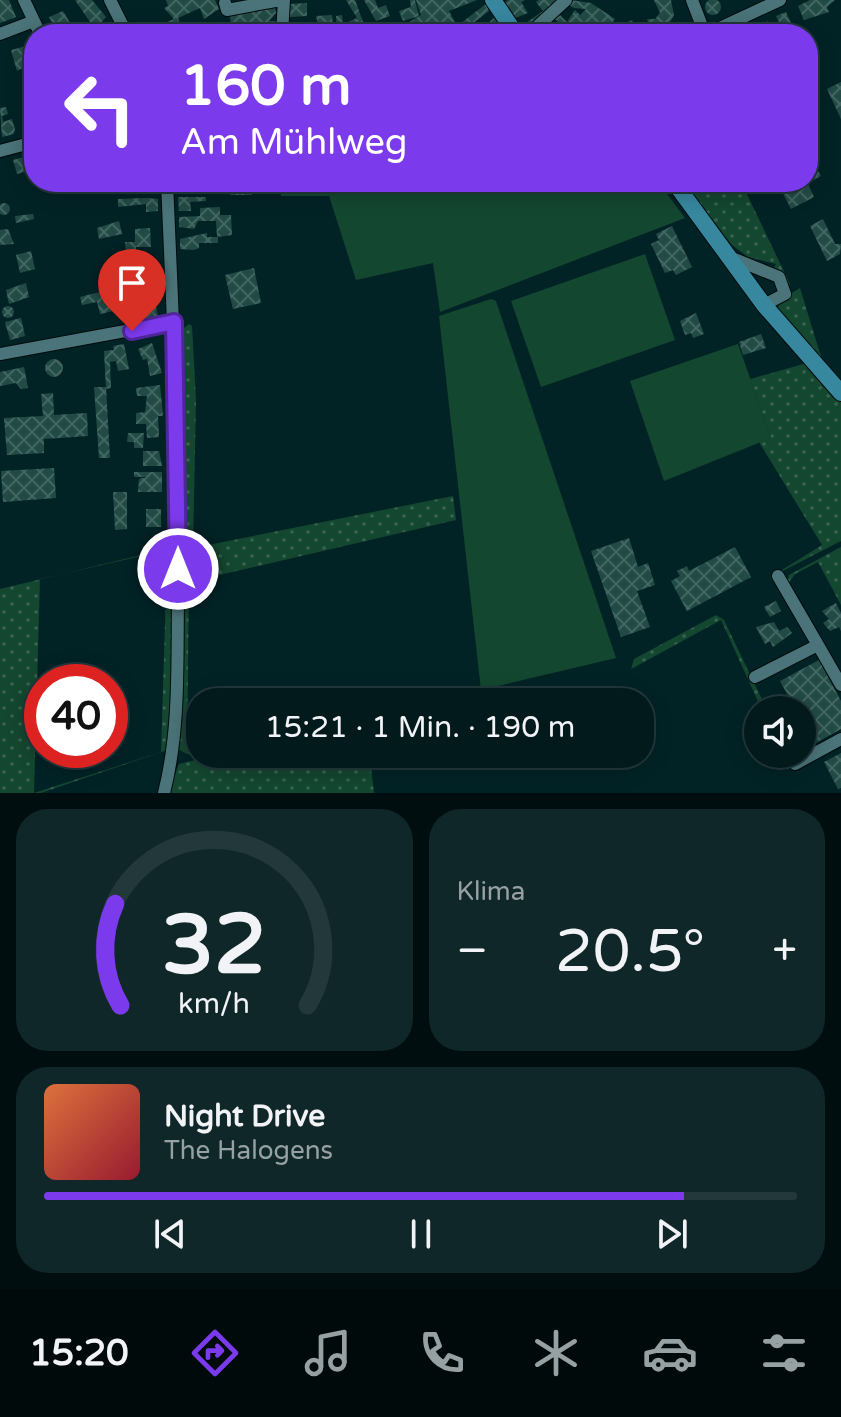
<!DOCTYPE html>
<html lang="de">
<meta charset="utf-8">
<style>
:root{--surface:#021a1c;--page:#102729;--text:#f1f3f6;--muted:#96a1a3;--line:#23383b;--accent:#7c3aed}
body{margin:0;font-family:"Varela Round",sans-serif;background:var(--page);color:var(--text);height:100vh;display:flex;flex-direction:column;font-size:30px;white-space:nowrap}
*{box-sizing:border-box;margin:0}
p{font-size:26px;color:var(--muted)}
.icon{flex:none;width:44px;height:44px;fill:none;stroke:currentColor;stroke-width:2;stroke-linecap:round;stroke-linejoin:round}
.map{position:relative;height:793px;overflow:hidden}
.drawer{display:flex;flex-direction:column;gap:16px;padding:16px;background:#010e0f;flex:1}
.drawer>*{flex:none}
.banner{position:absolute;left:24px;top:24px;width:794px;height:168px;border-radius:32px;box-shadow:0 4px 20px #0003,0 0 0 2px var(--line);background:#7c3aed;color:#fff;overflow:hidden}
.controls{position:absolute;left:744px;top:696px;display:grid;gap:16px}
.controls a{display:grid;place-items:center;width:72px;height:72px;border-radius:50%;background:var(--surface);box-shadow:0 4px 20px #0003,0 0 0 2px var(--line);font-size:40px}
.speed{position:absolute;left:24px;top:664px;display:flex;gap:16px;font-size:40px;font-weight:700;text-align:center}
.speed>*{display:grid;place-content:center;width:104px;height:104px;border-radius:50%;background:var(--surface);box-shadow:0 4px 20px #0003,0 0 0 2px var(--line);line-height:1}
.speed .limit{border:12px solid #d22;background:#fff;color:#111}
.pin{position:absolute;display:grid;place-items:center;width:68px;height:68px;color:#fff;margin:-82px -34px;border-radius:50% 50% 50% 0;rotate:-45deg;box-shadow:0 0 8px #0007}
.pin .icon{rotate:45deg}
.me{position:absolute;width:88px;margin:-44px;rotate:0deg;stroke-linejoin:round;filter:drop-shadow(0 0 6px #0008)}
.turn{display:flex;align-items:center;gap:28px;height:168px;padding:0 24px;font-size:36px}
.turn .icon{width:104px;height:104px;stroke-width:2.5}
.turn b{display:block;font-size:56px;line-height:68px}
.big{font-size:60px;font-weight:600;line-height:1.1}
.drawer .widget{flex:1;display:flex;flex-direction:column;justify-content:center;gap:12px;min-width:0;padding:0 28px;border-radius:32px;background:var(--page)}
.drawer .dial{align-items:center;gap:0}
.dial svg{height:208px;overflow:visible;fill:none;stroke:var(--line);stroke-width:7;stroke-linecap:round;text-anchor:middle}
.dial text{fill:var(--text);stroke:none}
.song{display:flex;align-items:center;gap:24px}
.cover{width:96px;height:96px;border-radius:12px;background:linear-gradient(135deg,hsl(20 70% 55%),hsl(350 70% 35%))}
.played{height:8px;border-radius:4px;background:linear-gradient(90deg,var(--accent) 85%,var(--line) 85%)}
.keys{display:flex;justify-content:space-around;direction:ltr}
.heat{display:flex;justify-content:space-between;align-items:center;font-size:44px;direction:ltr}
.drawer .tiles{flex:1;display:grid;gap:16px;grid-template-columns:1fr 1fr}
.widget:last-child{grid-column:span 2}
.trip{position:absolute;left:186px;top:688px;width:468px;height:80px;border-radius:32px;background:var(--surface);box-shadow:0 4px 20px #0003,0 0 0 2px var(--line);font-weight:600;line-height:80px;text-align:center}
.tabs{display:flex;height:128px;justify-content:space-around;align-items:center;background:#010a0b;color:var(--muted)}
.tabs .icon{width:56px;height:56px}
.tabs .active{color:var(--accent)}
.tabs b{font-size:36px;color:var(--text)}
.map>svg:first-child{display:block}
.grass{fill:url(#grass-dots);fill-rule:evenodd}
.garden{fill:#144730}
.building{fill:url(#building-cross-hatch)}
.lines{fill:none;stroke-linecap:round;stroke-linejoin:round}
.minor-casing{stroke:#000b0d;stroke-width:14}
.major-casing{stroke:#000b0d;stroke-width:18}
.minor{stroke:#4a7479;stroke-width:12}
.major{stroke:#37879f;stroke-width:16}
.route-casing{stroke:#51269a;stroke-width:20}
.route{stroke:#7c3aed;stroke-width:14}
</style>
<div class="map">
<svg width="841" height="793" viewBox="0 0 841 793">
<defs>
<pattern id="grass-dots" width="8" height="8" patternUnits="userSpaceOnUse" patternTransform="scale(2)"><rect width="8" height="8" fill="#144730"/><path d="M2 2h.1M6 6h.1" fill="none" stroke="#36624f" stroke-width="1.8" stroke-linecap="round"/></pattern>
<pattern id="building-cross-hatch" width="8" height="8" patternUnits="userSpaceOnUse" patternTransform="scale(2)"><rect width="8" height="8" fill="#224b45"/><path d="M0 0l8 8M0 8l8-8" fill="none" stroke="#426661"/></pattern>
</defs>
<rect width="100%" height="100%" fill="#022326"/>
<path class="grass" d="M682,182H741L791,286L774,268L776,264L748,257L732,245Z
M800,288L822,360L841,380V386L777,315L779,301Z
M189,324L192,326L196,400L193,548L453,496L456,520L189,582L187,751L200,749V753L190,755L179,750L183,571L202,568L203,554H183L184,413L180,331Z
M807,363L841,400V541L769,578L822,545L759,442L771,438L750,379Z
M841,547V605L818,562L795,574L787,586L789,575Z
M170,548L173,551L170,749L41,793H0V589ZM155,553H163L167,560L161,752L34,793L40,579Z
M716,615L724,620L767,710H762L721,620L631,669L634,659Z
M221,754H365L371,768L374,793H168L179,764Z"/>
<path class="garden" d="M280,182H658L685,218L440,312L433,263L356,280L329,196H281Z
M645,254L675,340L541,387L511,301Z
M491,299L496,301L616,658L481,690L439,316Z
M738,344L771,438L664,481L630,381Z"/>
<path class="building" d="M705 7a8 8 0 1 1 16 0a8 8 0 1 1-16 0Z
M0,0H9L16,17L0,23Z
M75,0H92L106,17L99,25H92Z
M166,0H215L219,9L204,19L200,8L178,18L185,34H170L165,23L174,19L164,8L168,6Z
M346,0H355L365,27L378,22L383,34L337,33L336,16L342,15L343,24L357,18Z
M364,0H375L378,8L386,5L390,16L376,21Z
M410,0H415L419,16L403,21L399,11L411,7Z
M416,0H477L449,11L457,26L486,4L489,11L464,30L467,34H414L406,24L421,15Z
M508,0H525L521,2L528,13L513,19L504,3Z
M539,0H560L523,31L520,27L543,11L536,2Z
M571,0L591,3L615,19L604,34L585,22L574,34H562L566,30L555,19L560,15L567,22L575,10L580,15L586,9L574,8L569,5Z
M654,0H671L674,15L667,28L653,34L647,19H655L660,13Z
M810,0H835L827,7L829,12L804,20L798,6Z
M307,3V16L290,17L289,4Z
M275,5L276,13L269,21H276L275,28H268V34H259L258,29L252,28H243L244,34H226L233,31L229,14Z
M63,11L72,26L64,30L66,34H58L49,17Z
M786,12L792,25L783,30L776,16Z
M332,15L334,34H320L316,16Z
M494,18L507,34H476L478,31Z
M632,20L638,31L642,34H623L620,26Z
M768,21L774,34H743Z
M293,26L313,30V34H286L287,28Z
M30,45L34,62L17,71L11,50Z
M841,82V119L827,89Z
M6,107L8,114L2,116L3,122L12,119L15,129L14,134L2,137L0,108Z
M808,153L821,176L808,183Z
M24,157L28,171L17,174L13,160Z
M229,182H251L252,195H230Z
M777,182H807L814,197L791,209Z
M178,197H206V201L190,202L191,211H179Z
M146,198L158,199V211L146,212V204L118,207V199Z
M-2 209a6 6 0 1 1 12 0a6 6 0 1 1-12 0Z
M220,207V215H231L232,235L217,237L216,221H198L194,229L179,227V217L200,216V208Z
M33,214L34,219L16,223L15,216Z
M823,219L835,244H841L840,254L827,261L810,226Z
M119,221L122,234L99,239L97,228Z
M672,226L692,267L676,275L673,270L665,273L651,244L659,240L656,234Z
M150,228L151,247H136V253H126L125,242H135V229Z
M8,229L14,244L0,245V230Z
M207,233V237H218V243H199V248L194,250L180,249V239Z
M31,251L35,269L20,273L16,255Z
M254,268L261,303L233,309L225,275Z
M26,283L29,297L9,304L6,290Z
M135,283L140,305L136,306L137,310L156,306L158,317L140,321L139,317L130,319L127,308L100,314L97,302L82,305L80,297Z
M2 312a6 6 0 1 1 12 0a6 6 0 1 1-12 0Z
M696,313L704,334L693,338L691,333L685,335L680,321Z
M21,318L25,336L10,340L5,322Z
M761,334L766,348L743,355L739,342Z
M152,343L162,373L150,376L147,359L143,360L138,349Z
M124,344L129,369L118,371L116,361L110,362L111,388L106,389L104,351L114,350L113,346Z
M45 368a9 9 0 1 1 18 0a9 9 0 1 1-18 0Z
M24,367L28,388L21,389L16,383L0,386V372Z
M160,385L163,416H158L159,437L147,438L146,424H136V413L145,412L147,396H137L136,388Z
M94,387H106L110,458H99Z
M53,393L54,415L87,413L88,436L44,439V453L7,455L4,418L43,416L41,394Z
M128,433H144L143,448H134V442H127Z
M143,451H159L162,466H143Z
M54,468L56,498L3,502L1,471Z
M134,472H162V492H138L139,479L147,477H134Z
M113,492H127V529L115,530Z
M146,509H161V527H146Z
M629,538L638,567L648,563L655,585L637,591L650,627L621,637L591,551Z
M735,547L751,577L687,611L671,581L680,576L677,571L687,566L689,571Z
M776,601L781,611L770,617L764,607Z
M836,603L841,613V631L839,627L830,631L823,623L829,619L822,611Z
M774,622L779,631L787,627L792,633L773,647L770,641L765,644L756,627Z
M819,660L841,701V729L814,744L802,721V710H796L780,681Z
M841,753V788L838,789L824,762Z"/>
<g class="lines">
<g class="minor-casing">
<path id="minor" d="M24,0L34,21
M110,0L127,34
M692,0L705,34
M225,3L227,10L281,0
M0,34L34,21L40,34
M282,34L284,0
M529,34L566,0
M707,34L780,0
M0,151L34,142
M732,258L779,277L785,294L764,305
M0,354L174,322
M818,645L841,685
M755,677L818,645L778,576
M795,764L841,739
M164,793C180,730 177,665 178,600C180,460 173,322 167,182"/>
</g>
<g class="major-casing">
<path id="major" d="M493,0L516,34
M674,182L764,305L841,393"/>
</g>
<use href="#minor" class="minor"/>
<use href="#major" class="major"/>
</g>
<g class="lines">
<g class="route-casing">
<path id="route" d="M132,331L174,322L178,569"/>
</g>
<use href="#route" class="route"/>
</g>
</svg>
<div class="controls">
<a><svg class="icon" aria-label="sound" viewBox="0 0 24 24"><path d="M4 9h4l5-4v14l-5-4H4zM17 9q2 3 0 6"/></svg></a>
</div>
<div class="speed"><div class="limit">40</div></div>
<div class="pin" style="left:132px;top:331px;background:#d93025"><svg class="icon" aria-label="arrive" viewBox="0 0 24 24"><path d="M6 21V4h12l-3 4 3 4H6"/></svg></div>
<svg class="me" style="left:178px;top:569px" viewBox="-20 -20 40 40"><circle r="17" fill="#7c3aed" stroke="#fff" stroke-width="3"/><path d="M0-11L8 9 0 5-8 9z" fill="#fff"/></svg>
<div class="trip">15:21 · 1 Min. · 190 m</div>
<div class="banner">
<div class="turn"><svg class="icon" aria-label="left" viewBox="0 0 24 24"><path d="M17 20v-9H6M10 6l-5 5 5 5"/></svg><div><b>160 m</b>Am Mühlweg</div></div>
</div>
</div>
<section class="drawer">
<div class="tiles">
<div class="widget dial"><svg viewBox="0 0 100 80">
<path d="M14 69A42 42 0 1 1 86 69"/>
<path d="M14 69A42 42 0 0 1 12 30" stroke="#7c3aed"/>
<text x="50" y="56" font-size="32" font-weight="700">32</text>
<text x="50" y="72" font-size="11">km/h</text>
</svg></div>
<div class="widget"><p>Klima</p>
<div class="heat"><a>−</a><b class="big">20.5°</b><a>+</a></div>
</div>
<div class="widget">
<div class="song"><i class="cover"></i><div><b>Night Drive</b><p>The Halogens</p></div></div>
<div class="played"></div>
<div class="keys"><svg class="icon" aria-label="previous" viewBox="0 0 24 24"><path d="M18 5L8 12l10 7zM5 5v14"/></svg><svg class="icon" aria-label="pause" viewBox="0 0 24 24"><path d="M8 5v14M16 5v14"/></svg><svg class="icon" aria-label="next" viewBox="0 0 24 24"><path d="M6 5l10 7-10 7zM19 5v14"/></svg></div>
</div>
</div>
</section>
<nav class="tabs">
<b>15:20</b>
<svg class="icon active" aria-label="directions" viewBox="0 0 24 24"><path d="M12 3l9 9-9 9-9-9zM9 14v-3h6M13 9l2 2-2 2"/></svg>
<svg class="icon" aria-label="music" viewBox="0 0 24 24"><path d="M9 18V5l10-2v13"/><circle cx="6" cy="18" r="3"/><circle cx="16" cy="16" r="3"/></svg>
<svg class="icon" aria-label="phone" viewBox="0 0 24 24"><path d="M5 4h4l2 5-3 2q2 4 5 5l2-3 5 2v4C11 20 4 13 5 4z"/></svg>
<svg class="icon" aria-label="climate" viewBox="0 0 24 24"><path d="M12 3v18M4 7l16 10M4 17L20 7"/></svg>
<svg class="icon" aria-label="car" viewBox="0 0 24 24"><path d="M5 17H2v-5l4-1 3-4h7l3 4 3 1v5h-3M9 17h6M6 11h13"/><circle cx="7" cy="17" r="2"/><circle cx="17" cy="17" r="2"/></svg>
<svg class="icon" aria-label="filters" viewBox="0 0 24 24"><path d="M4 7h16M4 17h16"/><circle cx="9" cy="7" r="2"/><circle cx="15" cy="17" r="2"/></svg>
</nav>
